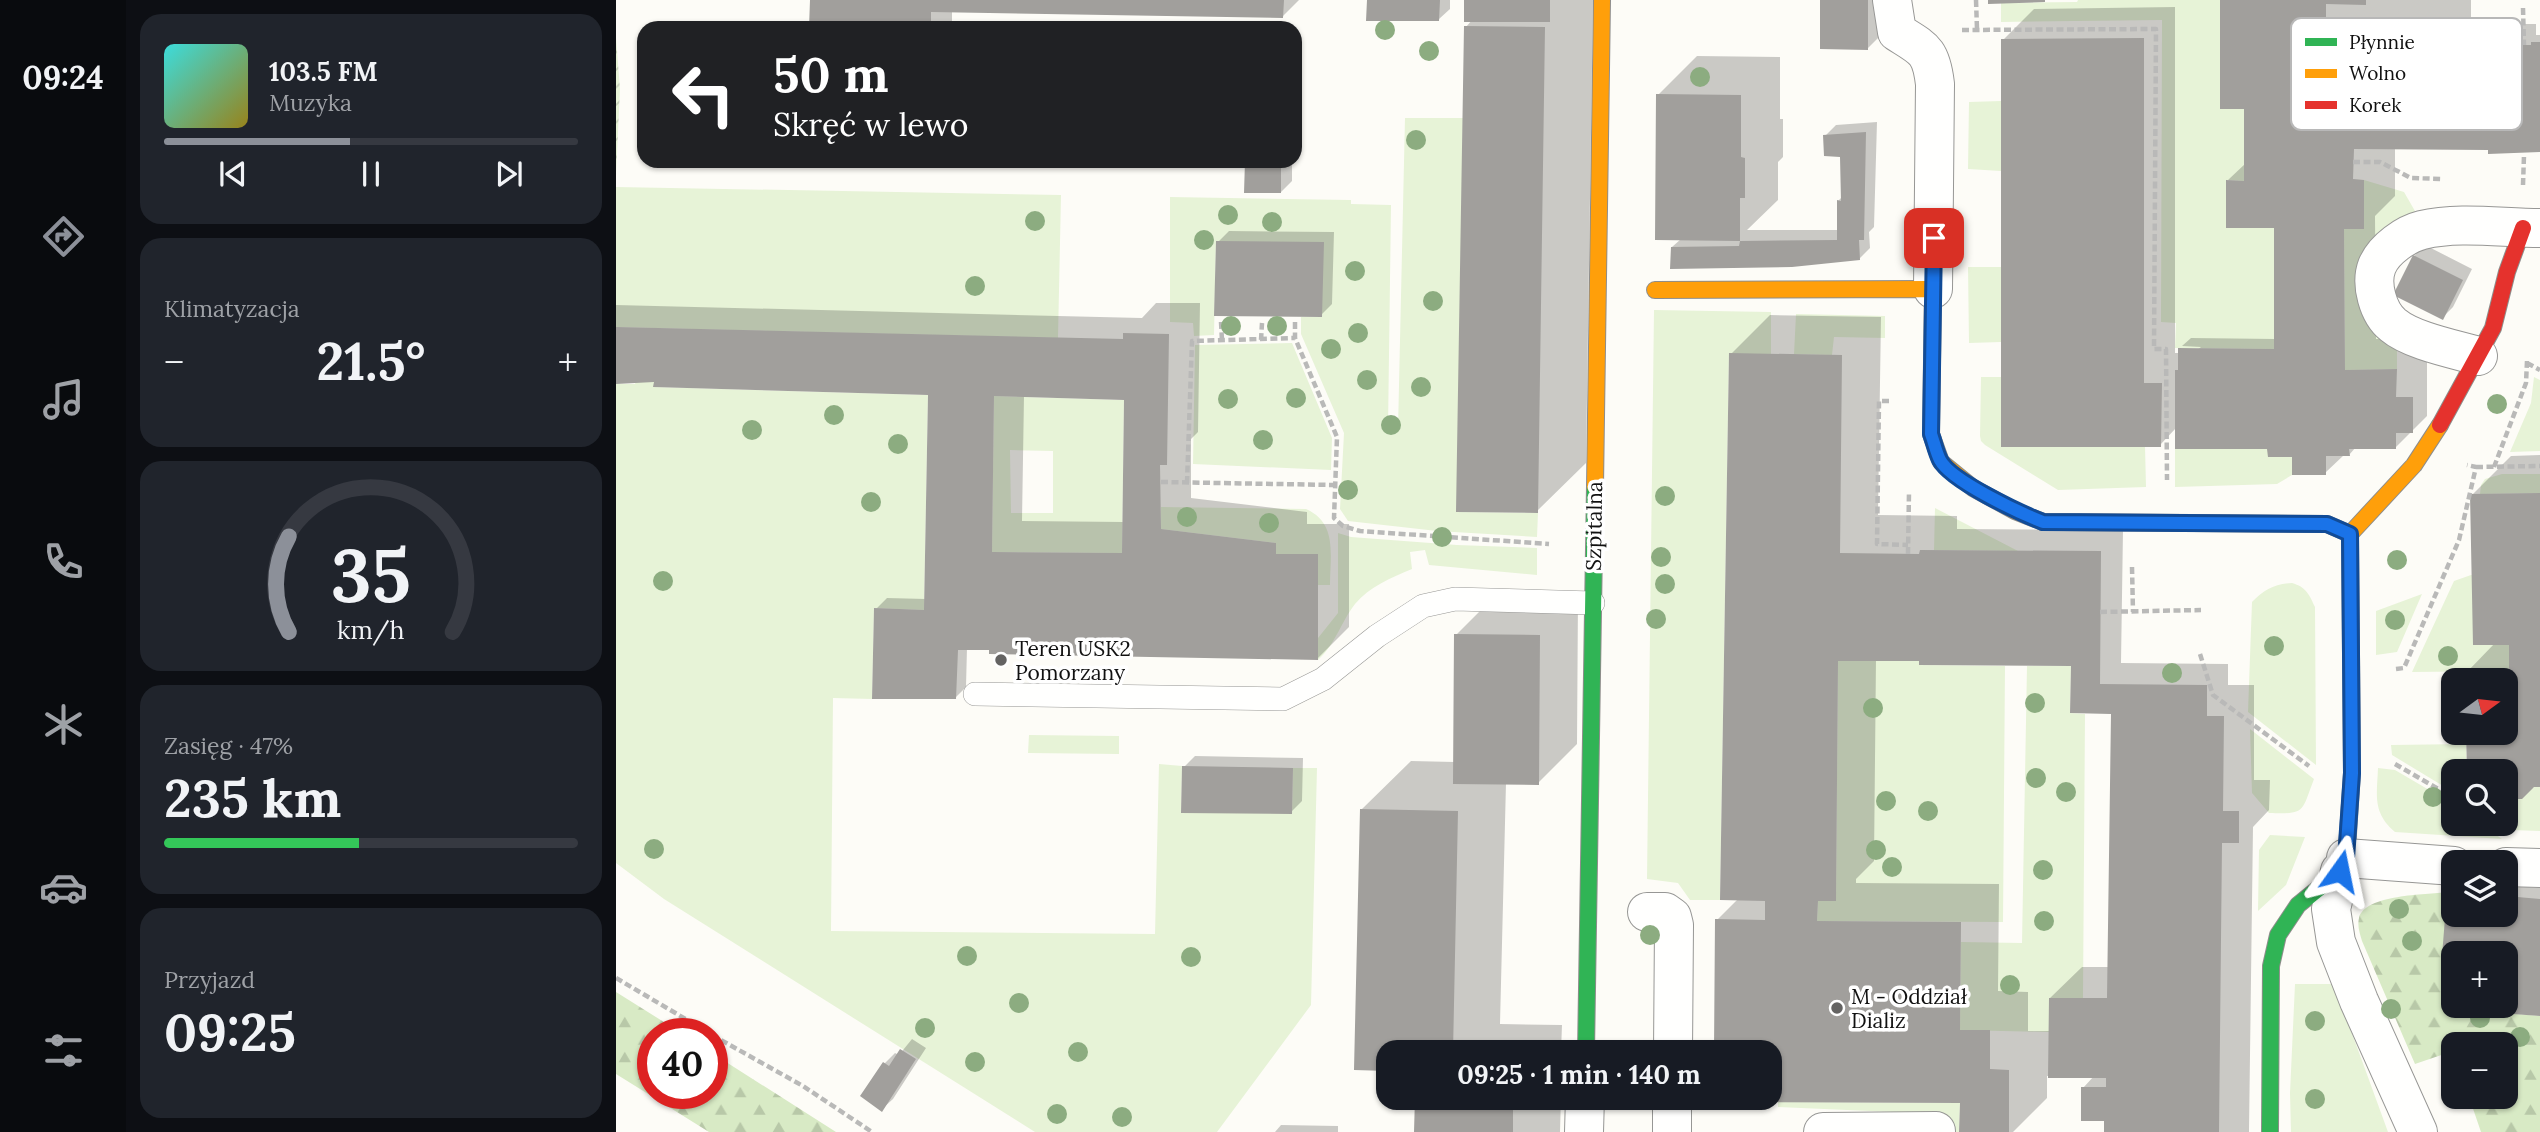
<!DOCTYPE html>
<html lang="pl">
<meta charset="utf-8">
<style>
:root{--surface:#171b24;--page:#20242c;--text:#f1f3f6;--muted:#9ea1a6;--line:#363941;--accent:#8c9099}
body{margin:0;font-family:Lora,serif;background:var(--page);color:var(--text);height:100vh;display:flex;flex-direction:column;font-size:26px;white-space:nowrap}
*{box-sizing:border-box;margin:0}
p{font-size:23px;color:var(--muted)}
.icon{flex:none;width:38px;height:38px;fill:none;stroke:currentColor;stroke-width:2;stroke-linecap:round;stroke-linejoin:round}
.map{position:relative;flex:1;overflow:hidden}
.drawer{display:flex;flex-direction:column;gap:14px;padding:14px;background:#0d0f14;width:490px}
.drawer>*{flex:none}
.guide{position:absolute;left:21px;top:21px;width:665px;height:147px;border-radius:21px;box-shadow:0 2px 5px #0004;background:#202124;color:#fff;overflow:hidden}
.needle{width:46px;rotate:75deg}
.buttons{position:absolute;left:1825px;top:668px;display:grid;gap:14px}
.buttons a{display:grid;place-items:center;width:77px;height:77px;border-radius:14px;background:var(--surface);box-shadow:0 2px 5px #0004;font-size:35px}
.speed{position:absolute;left:21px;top:1018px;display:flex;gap:14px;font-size:35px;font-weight:700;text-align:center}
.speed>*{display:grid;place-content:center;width:91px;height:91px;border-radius:50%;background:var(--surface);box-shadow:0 2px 5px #0004;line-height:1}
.speed .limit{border:10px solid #d22;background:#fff;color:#111}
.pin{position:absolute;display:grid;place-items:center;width:60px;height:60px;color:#fff;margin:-30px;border-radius:14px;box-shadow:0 4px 10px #0006}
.me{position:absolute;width:77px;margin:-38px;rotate:12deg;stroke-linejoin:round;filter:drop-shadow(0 0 5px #0008)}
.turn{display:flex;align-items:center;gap:24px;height:147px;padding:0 21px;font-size:32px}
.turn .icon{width:91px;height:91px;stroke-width:2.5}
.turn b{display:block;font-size:49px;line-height:60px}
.big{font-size:52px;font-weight:700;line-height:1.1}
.drawer .card{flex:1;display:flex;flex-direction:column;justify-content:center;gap:10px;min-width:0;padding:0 24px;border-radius:21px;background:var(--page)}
.drawer .dial{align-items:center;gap:0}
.dial svg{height:182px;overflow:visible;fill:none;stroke:var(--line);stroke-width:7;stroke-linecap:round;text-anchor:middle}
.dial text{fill:var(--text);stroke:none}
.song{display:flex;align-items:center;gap:21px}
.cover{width:84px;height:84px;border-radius:10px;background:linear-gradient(135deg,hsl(180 70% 55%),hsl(50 70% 35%))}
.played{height:7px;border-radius:4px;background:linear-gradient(90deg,var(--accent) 45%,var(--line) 45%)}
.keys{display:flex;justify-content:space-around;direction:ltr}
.heat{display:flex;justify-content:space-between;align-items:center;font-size:38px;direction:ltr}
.charge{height:10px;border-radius:5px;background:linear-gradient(90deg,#34c759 47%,var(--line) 0)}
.trip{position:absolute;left:760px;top:1040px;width:406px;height:70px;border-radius:21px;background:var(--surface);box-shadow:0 2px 5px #0004;font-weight:700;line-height:70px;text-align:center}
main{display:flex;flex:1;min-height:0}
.tab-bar{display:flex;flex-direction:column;width:126px;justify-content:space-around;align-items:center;background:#090b0e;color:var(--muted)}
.tab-bar .icon{width:49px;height:49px}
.tab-bar .current{color:var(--accent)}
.tab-bar b{font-size:32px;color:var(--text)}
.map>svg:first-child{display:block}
.grass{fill:#e7f3d7;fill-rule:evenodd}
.forest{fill:url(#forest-firs)}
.garden{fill:url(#garden-furrows)}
.shadow{fill:#0003;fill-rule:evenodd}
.building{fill:#a19f9c;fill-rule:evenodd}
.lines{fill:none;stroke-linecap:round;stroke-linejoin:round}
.lane-casing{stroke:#979795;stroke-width:24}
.street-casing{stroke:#979795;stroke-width:40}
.fast-casing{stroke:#8e8d8b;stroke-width:18}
.slow-casing{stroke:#8e8d8b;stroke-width:18}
.jam-casing{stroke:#8e8d8b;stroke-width:18}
.path{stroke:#b9b9b8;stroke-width:4.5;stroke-dasharray:7 3.5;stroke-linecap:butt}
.lane{stroke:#fffffe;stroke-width:23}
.street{stroke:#fffffe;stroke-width:38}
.fast{stroke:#30b455;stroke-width:16}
.slow{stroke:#ff9f0a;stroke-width:16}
.jam{stroke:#e5322d;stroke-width:16}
.tree{fill:#8cac80}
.route-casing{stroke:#114b97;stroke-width:18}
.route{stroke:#1a73e8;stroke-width:12}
.poi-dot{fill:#646362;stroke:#fff;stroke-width:2.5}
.labels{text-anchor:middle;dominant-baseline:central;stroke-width:7;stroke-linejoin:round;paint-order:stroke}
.street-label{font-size:21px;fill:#111;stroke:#fff}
.poi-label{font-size:21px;fill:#111;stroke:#fff;text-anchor:start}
.key{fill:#fff;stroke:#b8b8b8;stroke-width:2}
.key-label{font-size:19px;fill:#111}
</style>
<main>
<nav class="tab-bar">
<b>09:24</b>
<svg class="icon current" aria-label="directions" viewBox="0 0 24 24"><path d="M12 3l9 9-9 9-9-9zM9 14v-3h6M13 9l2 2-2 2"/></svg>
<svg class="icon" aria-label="music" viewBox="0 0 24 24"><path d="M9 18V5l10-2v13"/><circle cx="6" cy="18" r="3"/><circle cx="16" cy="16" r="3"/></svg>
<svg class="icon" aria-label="phone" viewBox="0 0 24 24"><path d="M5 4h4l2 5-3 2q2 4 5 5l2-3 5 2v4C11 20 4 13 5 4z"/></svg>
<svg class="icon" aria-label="climate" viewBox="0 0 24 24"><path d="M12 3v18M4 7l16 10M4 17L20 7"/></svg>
<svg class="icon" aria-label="car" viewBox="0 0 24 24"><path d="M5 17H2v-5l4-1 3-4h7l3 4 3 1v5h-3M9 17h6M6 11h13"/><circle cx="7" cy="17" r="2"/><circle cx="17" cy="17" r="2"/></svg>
<svg class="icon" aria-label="filters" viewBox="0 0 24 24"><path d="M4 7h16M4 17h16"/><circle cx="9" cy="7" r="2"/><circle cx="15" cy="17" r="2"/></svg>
</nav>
<section class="drawer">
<div class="card">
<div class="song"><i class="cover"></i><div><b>103.5 FM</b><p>Muzyka</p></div></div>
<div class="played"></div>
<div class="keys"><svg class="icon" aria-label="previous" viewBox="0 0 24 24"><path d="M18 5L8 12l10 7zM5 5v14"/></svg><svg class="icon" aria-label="pause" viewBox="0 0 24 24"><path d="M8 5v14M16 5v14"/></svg><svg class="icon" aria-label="next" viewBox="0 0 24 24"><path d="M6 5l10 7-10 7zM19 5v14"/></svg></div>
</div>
<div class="card"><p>Klimatyzacja</p>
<div class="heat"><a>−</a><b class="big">21.5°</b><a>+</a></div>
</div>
<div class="card dial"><svg viewBox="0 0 100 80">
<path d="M14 69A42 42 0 1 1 86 69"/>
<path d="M14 69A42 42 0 0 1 14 27" stroke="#8c9099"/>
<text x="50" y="56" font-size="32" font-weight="700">35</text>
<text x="50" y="72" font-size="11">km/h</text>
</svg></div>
<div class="card"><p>Zasięg · 47%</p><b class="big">235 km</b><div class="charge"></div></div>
<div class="card"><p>Przyjazd</p><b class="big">09:25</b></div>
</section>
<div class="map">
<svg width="1924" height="1132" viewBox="0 0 1924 1132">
<defs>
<pattern id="forest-firs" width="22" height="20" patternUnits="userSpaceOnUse" patternTransform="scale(1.75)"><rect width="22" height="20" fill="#d8eac5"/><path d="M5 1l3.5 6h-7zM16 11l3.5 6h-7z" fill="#b8c8a8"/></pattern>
<pattern id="garden-furrows" width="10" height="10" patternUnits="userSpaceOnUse" patternTransform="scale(1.75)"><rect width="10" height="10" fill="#e7f3d7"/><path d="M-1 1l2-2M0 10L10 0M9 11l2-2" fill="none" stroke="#c5cfb8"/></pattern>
</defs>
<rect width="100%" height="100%" fill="#fdfcf7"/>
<path class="grass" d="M1462,0H1604V108L1628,109V181L1610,180V227L1658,228V349L1559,348L1560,323L1545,322L1546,20L1385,22V3L1461,2Z
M1385,101V171L1352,169L1353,102Z
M789,118H847L841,512L922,513L921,537L821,531L732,521L724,509L728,433L685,334V317H706L600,241L598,335L578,336L577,323L554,322V197L735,200V204L775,205L772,429L782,430Z
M1748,180L1788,192L1803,218L1763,239L1781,343V369L1729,370L1728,229H1748Z
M0,187L445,195L442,338L0,327Z
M1352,267H1385V342L1353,343Z
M1038,310L1155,312V354H1113L1104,900H1074L1062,883L1031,879Z
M1180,314L1269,316V338L1218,337L1216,355L1178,354Z
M676,343L716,438L715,470L577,464L579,345Z
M1365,377H1385V446H1529L1530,487L1442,490L1369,445L1365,441L1364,436Z
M1918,377L1924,380V451L1894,452L1915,403Z
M20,381L38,382V387L312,395L308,610L258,608L256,699L217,698L215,931L539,934L543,764L566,766L565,812L676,813L677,768H701L695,1005L601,1132H419L48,899L0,863V384H19Z
M378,396L508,400L506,553L376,552ZM394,450L437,451V513H395Z
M1559,449H1651L1676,457V475L1661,484L1559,487Z
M1886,474H1924V493L1864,494L1865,485L1869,479Z
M545,507L690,509C722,523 714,556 714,585H702V554H660V543L545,529Z
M1319,508L1402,551L1318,550Z
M722,533L735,537L841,545L921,548V575L813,565L809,550L794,552L796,569C775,578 754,586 739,604C725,622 719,645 702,660V638L722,613Z
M1873,574L1895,608L1893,671L1796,672L1838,581L1855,575Z
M1676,583C1690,587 1693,594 1699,607L1700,765L1632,712L1636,602C1648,590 1658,584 1676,583Z
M1806,594L1781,652L1760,655V611Z
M1222,661H1303V665L1389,666L1387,922L1201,921L1202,901H1220Z
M1411,666H1455L1454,713L1469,714L1467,998H1433V1032L1344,1030L1345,942L1406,943Z
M1634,729L1698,779C1685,813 1690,814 1653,813L1636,793Z
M413,735L503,736V754L412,753Z
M1850,744L1851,772H1838L1837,792L1776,755L1775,745Z
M1762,768L1779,770L1837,804L1838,824H1865L1886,839L1779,832C1756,812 1761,795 1762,768Z
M1918,787H1924V831L1894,830L1886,824H1890V799Z
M1654,835L1689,837L1670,885L1642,911L1643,850Z
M1679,984H1718L1772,1132H1675L1674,1093Z
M1162,1102L1344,1103L1343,1132H1323V1114L1162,1107Z"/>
<path class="forest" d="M1831,892L1837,970L1838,1006H1843L1842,1009L1924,1016V1132H1865L1853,1097H1890V1045H1838L1837,1051L1799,1064L1746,941C1744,934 1741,926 1743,918C1749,894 1810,895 1831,892Z
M0,992L67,1034H37V1094H96V1053L220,1132H93L0,1074Z"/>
<path class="garden" d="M0,38L4,89L0,175Z"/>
<path class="shadow" d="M195,0H683L667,16L336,11V28H195Z
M752,0H834V9L823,19Z
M850,0H977L970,463L921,511L850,27L856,20Z
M1206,0H1263V37L1252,48Z
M1606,0H1855V27L1893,28L1897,24H1920V35H1924V151L1874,152V148L1779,147V196L1759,216L1760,339L1811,338V416L1779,448L1740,447L1733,455H1728L1709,473L1677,455L1560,428L1544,445L1387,40L1418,9L1559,7V353H1564L1565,348V350H1581L1585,347L1566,346L1575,338L1660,339V227L1612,180L1630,163V107Z
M1081,56L1164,57V119H1167V157L1162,162V200L1131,230H1223L1222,201L1226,197V156L1209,136L1220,125L1261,122L1258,227L1253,232L1254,248L1243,259L1056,247L1065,239L1042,95Z
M630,161H676V181L665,192Z
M613,231L718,232L716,304L705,315L602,242Z
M1809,245L1856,269L1837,307L1826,318L1798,256Z
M540,303H584L582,432L575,439V498L691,512V524H733V627L701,659L351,648L350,687L339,698L260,609L271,598L310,599L314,393L40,380L0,382V305L526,318ZM510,394L508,522L406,521L408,396Z
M1154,315L1265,317L1262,515L1341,516V529L1507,530L1505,663L1612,664V685H1638V780H1654L1653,810L1637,827L1633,1132H1490V1119L1467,1088L1478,1076H1431V1098L1397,1132H1345V1101L1153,1097V1052L1101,920L1122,899L1115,354ZM1260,659L1457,665L1499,712L1493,967H1466L1434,998V1031H1412V992L1382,991L1383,884L1240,883V879L1258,861Z
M1924,455V785H1917L1890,797V681L1850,673L1879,643L1856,495L1895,456Z
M879,596L962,597L961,744L922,783H890L884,1024L946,1025L945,1052H772L746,809L795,761L839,762L840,635Z
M579,756L687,758L686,801L675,812L568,767Z
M1890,885L1924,888V1014L1890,1006V954H1838L1833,893L1838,889V915H1890Z
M296,1039L310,1048L277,1099L266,1109L268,1064L279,1053L283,1055Z
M801,1097H945L944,1132H800Z
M665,1125L722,1126V1132H659Z"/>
<path class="building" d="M194,0H668L667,18L315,12V28H193Z
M751,0H824L823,21H750Z
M848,0H934V22H848Z
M1204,0H1252V50L1204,49Z
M1372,0H1429V2L1372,4Z
M1604,0H1750V5L1710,4V20L1834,21L1833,48L1873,49V45H1915V42H1924V152L1872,154V150L1738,149L1737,179L1748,180V229H1728L1729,370L1781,369L1780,397H1797V433H1780V449H1733L1734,456H1710V475H1676V457H1652L1651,449H1559V370H1562V348L1658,349V228H1610V180L1628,181V109H1604Z
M848,26L929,27L922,513L840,512Z
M1528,38V383H1546L1545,447H1385V39Z
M1040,94L1125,95V157L1129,158V198H1124V241L1039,240Z
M1250,132L1248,240H1243L1244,260L1176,267L1054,269L1055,247L1123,246L1124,241L1221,240V200L1225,201L1224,157L1208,156L1207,135Z
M629,161H665V193H628Z
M600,241L708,242L706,317L598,316Z
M1797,255L1847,280L1827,320L1777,295Z
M0,327L507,339V333L553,334L551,465H544L545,529L660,543V554H702V660L373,654V650H342L340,699H256L258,608L308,610L312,395L37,387L38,382L0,384ZM378,396L508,400L506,553L376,552Z
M1113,353L1226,355L1224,553L1303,554L1304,550L1485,551L1484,684L1591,685V716H1608L1607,811H1623V843H1606L1603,1132H1488V1121H1465V1087H1490V1078H1432L1433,998H1491L1495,714L1454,713L1455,666L1303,665V661H1222L1220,901H1202L1201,921L1345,922L1344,1030H1374V1069L1393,1070V1132H1343L1344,1103L1098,1102V1097H1153V1052H1098L1099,919L1149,920V901L1104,900Z
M1924,493V787H1918L1906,799H1890V772H1851L1850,733H1890V681H1848V672L1893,671V645H1857L1854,494Z
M838,634L924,635L923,785L837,784Z
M566,766L677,768L676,814L565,813Z
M744,809L842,811L837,1052H772V1071L738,1070Z
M1831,892L1838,893V915H1890V896L1924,899V1016L1842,1010L1843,1006H1890V954H1838V970L1825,969Z
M284,1049L300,1059L266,1112L244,1096L267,1062L273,1066Z
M799,1097H897V1132H798Z"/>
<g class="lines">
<g class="lane-casing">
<path id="lane" d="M359,694L667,699L707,679L761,636L807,606L839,599L977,603"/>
</g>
<g class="street-casing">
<path id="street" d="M1276,0L1281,32C1308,49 1315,50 1319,84L1317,289
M1862,356C1838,349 1796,341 1777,325C1762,313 1754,284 1761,266C1768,249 1790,234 1806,230C1843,221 1886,228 1924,228
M1730,858L1838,866
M1890,867L1924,868
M1724,871L1715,909L1720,942L1743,1001L1802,1132
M1031,912H1049L1056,917L1058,925L1057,1052
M968,1132L969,1097
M1056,1132V1097
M1207,1132L1320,1131"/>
</g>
<g class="fast-casing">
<path id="fast" d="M970,1052L979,486
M1654,1132L1655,966L1662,935L1682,905L1724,871L1730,858L1731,849"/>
</g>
<g class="slow-casing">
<path id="slow" d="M1039,290L1317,289L1315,434L1325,462L1357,488L1399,511L1427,522H1447
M979,486L986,0
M1731,849L1736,773L1734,534L1798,465L1824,425"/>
</g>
<g class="jam-casing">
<path id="jam" d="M1824,425L1877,328L1891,272L1907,228
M1447,522L1711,524L1734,534"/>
</g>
<path class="path" d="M1360,0L1361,29
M1907,8L1908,45
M1346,30L1540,29L1538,349H1550L1551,480
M1737,162H1764L1795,178L1826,179
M1907,185L1908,155
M605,322L606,341
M679,322V338L721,437L718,518L727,526L744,531L933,544
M645,340L646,323
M1911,363L1924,370
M1273,401H1263L1261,544L1292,545
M1860,467L1924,466
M1878,467L1910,383L1911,361
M545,482L719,485
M571,483L576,341L679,338
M1292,554L1293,492
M1516,567L1517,612
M1484,612L1585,610
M1584,654L1597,695L1693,766
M1780,669L1788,668L1843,540L1860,467L1851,465
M1779,764L1838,798
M0,978L95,1034
M96,1035L187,1086L256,1132"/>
<use href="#lane" class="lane"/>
<use href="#street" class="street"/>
<use href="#fast" class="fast"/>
<use href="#slow" class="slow"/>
<use href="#jam" class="jam"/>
</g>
<g class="tree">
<circle cx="769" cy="30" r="10"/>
<circle cx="813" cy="51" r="10"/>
<circle cx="1084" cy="77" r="10"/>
<circle cx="800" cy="140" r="10"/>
<circle cx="612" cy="215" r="10"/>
<circle cx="419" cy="221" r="10"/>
<circle cx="656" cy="222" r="10"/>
<circle cx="588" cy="240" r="10"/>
<circle cx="739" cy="271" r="10"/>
<circle cx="359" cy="286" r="10"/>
<circle cx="817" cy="301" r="10"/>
<circle cx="615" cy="326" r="10"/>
<circle cx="661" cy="326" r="10"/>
<circle cx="742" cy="333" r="10"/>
<circle cx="715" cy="349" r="10"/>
<circle cx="751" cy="380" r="10"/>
<circle cx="805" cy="387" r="10"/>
<circle cx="680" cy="398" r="10"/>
<circle cx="612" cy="399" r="10"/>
<circle cx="1881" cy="404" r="10"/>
<circle cx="218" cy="415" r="10"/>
<circle cx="775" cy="425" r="10"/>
<circle cx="136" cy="430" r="10"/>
<circle cx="647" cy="440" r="10"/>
<circle cx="282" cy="444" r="10"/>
<circle cx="732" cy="490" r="10"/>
<circle cx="1049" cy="496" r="10"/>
<circle cx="255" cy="502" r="10"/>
<circle cx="571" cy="517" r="10"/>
<circle cx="653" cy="523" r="10"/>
<circle cx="826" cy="537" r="10"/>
<circle cx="1045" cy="557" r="10"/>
<circle cx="1781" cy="560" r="10"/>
<circle cx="47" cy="581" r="10"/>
<circle cx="1049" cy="584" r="10"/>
<circle cx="1040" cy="619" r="10"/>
<circle cx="1779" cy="620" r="10"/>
<circle cx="1658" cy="646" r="10"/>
<circle cx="1832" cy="656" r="10"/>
<circle cx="1556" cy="673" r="10"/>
<circle cx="1419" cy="703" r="10"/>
<circle cx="1257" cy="708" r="10"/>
<circle cx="1420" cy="778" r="10"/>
<circle cx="1450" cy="792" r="10"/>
<circle cx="1817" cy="797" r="10"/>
<circle cx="1270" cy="801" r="10"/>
<circle cx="1312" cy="811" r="10"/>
<circle cx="38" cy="849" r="10"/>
<circle cx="1260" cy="850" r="10"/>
<circle cx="1276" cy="867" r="10"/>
<circle cx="1427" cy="870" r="10"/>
<circle cx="1783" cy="909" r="10"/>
<circle cx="1428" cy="921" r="10"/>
<circle cx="1034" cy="935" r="10"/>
<circle cx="1796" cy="941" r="10"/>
<circle cx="351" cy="956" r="10"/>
<circle cx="575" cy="957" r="10"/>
<circle cx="1394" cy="985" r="10"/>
<circle cx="403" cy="1003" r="10"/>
<circle cx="1775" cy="1009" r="10"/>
<circle cx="1864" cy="1018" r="10"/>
<circle cx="1699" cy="1021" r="10"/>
<circle cx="309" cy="1028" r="10"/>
<circle cx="1904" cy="1037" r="10"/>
<circle cx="462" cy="1052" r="10"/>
<circle cx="359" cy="1062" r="10"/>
<circle cx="1699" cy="1099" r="10"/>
<circle cx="441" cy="1114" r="10"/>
<circle cx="506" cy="1117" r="10"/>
</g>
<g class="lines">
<g class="route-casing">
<path id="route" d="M1318,238L1315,434C1318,442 1320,452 1324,460C1335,481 1404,513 1427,522L1711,524L1734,534L1736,773L1730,858L1724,871"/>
</g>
<use href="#route" class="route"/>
</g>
<g class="poi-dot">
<circle cx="385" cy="660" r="7"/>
<circle cx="1221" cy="1008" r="7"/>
</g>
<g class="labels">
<g class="street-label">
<text transform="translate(978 526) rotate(-89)">Szpitalna</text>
</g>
<g class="poi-label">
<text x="399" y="648">Teren USK2<tspan x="399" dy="24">Pomorzany</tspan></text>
<text x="1235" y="996">M - Oddział<tspan x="1235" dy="24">Dializ</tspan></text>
</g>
</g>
<rect x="1675" y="18" width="231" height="112" rx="10" class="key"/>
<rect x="1689" y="38" width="32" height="8" fill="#30b455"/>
<rect x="1689" y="69" width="32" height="9" fill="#ff9f0a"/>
<rect x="1689" y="101" width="32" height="8" fill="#e5322d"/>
<g class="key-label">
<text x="1733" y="49">Płynnie</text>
<text x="1733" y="80">Wolno</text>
<text x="1733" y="112">Korek</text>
</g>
</svg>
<div class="buttons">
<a><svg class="needle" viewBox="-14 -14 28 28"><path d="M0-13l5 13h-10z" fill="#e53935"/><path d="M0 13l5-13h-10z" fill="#9ea1a6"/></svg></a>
<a><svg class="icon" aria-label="search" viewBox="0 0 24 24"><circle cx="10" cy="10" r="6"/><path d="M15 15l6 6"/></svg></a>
<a><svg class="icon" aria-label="layers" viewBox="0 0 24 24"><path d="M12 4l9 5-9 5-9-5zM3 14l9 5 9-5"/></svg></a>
<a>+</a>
<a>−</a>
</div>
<div class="speed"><div class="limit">40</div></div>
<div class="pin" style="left:1318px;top:238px;background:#d93025"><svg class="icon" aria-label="arrive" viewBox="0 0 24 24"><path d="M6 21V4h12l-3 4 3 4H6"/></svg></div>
<svg class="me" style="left:1724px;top:871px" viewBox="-20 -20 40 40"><path d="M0-17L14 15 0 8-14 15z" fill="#1a73e8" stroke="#fff" stroke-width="4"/></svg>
<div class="trip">09:25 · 1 min · 140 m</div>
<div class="guide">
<div class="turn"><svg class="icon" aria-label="left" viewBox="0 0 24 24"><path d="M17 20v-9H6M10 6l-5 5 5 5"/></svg><div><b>50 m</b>Skręć w lewo</div></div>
</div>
</div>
</main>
